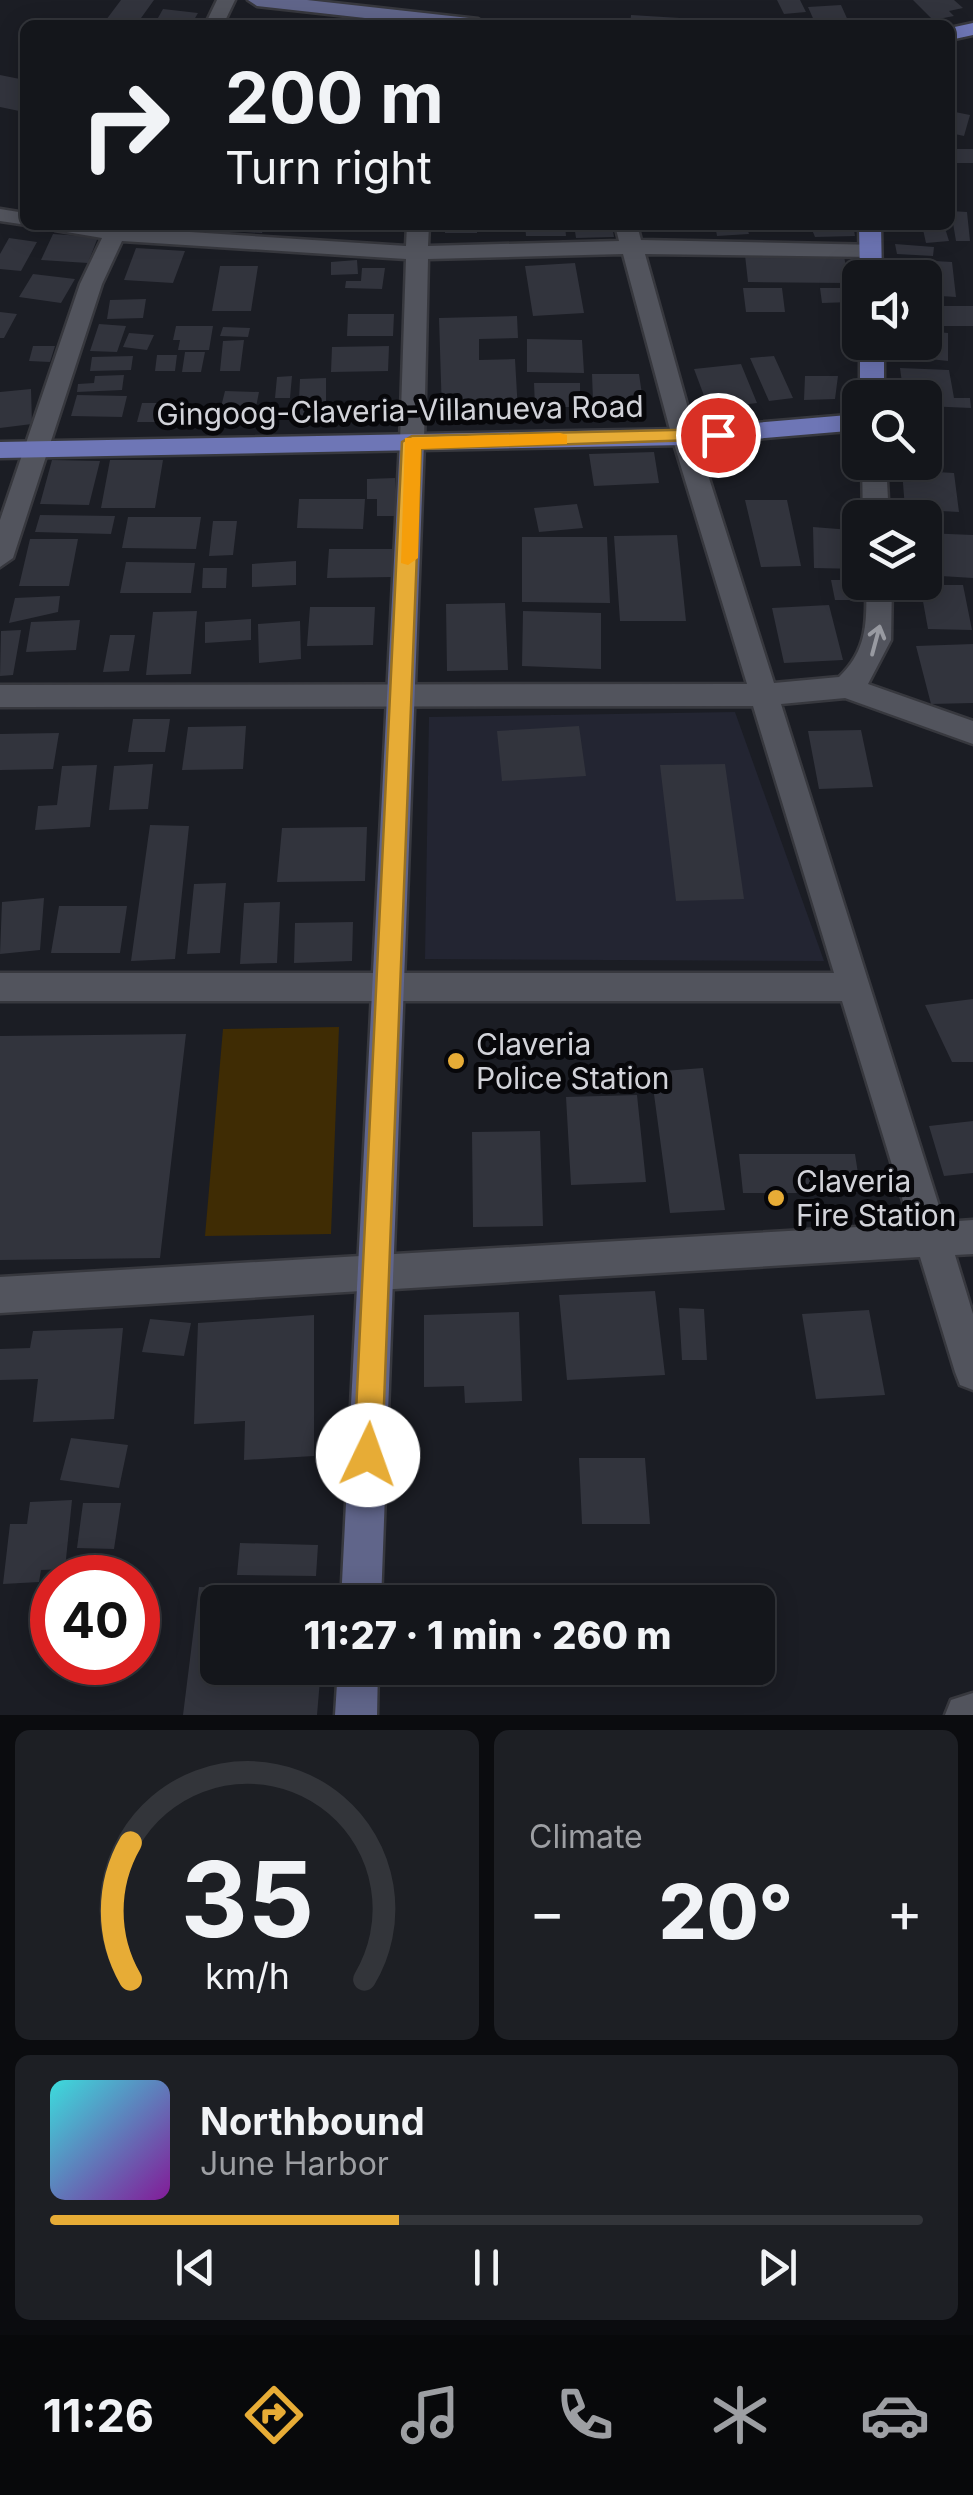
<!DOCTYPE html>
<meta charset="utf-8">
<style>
:root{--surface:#14161b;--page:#1d1f24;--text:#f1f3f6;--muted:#9d9fa3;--line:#33353a;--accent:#e7ac36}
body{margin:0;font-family:Inter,sans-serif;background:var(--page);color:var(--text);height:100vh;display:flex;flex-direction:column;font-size:38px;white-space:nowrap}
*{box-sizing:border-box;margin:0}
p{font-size:32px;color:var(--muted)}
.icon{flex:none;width:55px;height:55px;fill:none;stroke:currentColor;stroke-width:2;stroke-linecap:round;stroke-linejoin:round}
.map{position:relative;height:1715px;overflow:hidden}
.side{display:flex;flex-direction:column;gap:15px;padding:15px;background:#0b0c0f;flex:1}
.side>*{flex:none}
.hud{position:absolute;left:20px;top:20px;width:935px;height:210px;border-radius:15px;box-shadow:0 5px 25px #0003,0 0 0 2px var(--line);background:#14161b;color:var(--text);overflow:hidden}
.buttons{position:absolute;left:842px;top:260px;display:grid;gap:20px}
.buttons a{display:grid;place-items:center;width:100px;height:100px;border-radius:15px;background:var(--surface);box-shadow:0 5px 25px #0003,0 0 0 2px var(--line);font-size:50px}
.speed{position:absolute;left:30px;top:1555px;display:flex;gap:20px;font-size:50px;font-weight:700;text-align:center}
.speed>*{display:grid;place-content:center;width:130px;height:130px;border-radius:50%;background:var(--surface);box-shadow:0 5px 25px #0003,0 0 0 2px var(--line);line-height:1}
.speed .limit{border:15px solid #d22;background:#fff;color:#111}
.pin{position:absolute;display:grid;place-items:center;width:85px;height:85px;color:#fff;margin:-42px;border:5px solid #fff;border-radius:50%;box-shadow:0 2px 10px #0007}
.me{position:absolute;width:110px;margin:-55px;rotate:3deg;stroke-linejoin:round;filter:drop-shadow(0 0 8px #0008)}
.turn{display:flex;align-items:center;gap:35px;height:210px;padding:0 40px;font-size:45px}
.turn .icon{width:130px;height:130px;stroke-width:2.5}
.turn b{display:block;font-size:70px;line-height:85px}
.big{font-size:75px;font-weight:800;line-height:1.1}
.side .card{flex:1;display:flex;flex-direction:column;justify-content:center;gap:15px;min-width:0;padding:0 35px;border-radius:15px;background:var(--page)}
.side .dial{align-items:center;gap:0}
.dial svg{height:260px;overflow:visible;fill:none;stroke:var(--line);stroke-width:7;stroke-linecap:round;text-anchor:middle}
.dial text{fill:var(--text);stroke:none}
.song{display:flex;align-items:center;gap:30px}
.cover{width:120px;height:120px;border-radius:15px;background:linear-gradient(135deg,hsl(180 70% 55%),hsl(290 70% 35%))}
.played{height:10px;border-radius:5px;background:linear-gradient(90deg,var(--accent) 40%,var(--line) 40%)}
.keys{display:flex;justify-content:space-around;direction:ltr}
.heat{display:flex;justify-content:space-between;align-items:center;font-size:55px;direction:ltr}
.side .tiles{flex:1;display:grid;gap:15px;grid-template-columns:1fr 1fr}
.card:last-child{grid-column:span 2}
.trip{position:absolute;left:200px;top:1585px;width:575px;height:100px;border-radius:15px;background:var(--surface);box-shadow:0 5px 25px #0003,0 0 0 2px var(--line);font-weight:800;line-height:100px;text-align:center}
.menu{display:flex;height:160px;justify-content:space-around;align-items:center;background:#08090b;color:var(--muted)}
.menu .icon{width:70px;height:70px}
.menu .selected{color:var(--accent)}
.menu b{font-size:45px;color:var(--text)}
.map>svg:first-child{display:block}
.built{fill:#232532}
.green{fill:#3f2c04}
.building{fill:#32343d}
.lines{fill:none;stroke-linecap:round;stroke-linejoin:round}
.street-casing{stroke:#37383e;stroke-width:5}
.secondary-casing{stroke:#37383e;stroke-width:5}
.primary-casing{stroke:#37383e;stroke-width:5}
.street{fill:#52545d;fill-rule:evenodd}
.secondary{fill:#60658a;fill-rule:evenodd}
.primary{fill:#6e76b6;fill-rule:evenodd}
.oneway{stroke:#989aa1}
.route{fill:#e7ac36;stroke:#967023;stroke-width:2.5}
.slow{fill:#f59e0b}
.poi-dot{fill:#e7ac36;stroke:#07070a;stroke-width:4}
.labels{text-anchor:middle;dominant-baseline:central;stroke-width:10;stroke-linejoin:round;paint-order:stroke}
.street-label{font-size:30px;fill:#d2d3d9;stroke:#07070a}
.poi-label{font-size:30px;fill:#d2d3d9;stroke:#07070a;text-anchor:start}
</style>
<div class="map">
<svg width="973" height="1715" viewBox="0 0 973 1715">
<rect width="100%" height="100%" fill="#1b1d24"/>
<path class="built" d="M735,712L824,961L425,959L429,717Z"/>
<path class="green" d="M339,1027L331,1234L205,1236L223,1029Z"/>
<path class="building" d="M121,0H154L136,25L103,24Z
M777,0H800L806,12L784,14Z
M913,0H954L963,8L949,11L954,16L933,20Z
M841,5L850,25H816L808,7Z
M163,9L198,13L191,25H154Z
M631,15L696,19V25H630Z
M0,75L25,80L24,112L0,107Z
M950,111L970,115L964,136L950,133Z
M950,149H973V163H953Z
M951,211L967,212L970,241H956Z
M216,225H265L262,233L214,230Z
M445,225H477V233H445Z
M525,225H565L566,236H526Z
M574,225H612L614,237L576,238Z
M715,225H746L749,234L717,236Z
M810,225H853L855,236L815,237Z
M922,225H944L949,241L926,243Z
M53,234L98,237L88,263L41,260Z
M9,238L37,242L21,271L0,269V254Z
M895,244L934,247L933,256L897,254Z
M136,248L185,251L173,283L124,280Z
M745,255L844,256L849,283L748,282Z
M898,259L952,262L956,297L925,295V278H900Z
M357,260L358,274L331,275V262Z
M575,263L584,313L533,316L525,266Z
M220,266H258L251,311H212Z
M362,268H385L382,289L345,288L346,281H361Z
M33,274L75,279L61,303L19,297Z
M743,288H782L785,312H746Z
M820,288H848L852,302L822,303Z
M146,299L143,318L107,319L110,300Z
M925,306H973V326H925Z
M0,312L17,314L4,338H0Z
M348,314H394L393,336H347Z
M517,316L518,338L479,339V360L515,359L518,412L442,413L439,318Z
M99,324L126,326L117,352L90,351Z
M176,326H213L209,350H178L180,340H173Z
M223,327L250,328L248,337L220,336Z
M925,331L948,333V361L893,355V342H925Z
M129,333L154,335L147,350L123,347Z
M527,339L582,340L584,373L527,372Z
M244,340L240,371H220L223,341Z
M33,346H55L50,362L29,361Z
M389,346L388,371L331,372L332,347Z
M185,352H205L201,372H182Z
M157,355H177L175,371H155Z
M133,356L131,370L90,371L92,357Z
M774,356L793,398L769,401L750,358Z
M741,364L757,403L709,409L694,369Z
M900,368L949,370L954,398H970L971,408L925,406V398H904Z
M592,374H639L643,401H593Z
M124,375L122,390L77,392L78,384L94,383L95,376Z
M292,376L290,398H275L277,377Z
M805,376H838L835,399L804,400Z
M326,378V419L298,420L300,379Z
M534,383H580V407H535Z
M31,389L32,424L0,428V392Z
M225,391L259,392L255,412L220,411Z
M77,395L127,396L122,417L71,416Z
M142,403H163L159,422H137Z
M925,439L940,440L942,462L925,461Z
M654,452L659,483L594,486L589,454Z
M52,460L100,461L89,505L40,504Z
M110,460H163L155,508H101Z
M902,470L954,473L959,512L905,509Z
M395,478V516H377V499H367V479Z
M299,499H365L363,529L297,528Z
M745,500H787L801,566L761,567Z
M577,504L583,528L539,532L534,508Z
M40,515L115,516L111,534L35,532Z
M128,517H201L196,549L122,548Z
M213,521H237L233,555L209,556Z
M813,527L851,530L860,569L814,568Z
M925,533L973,535V578L925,575Z
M677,535L686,621H620L614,536Z
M522,537H607L610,603L522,602Z
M30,539H78L69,586H19Z
M329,549H394L393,577L327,578Z
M296,561V585L252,587V564Z
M126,562L195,563L191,593H120Z
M203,568H227L226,588H202Z
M831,580H860L867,600H835Z
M920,585H963L972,630L928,629Z
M60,596L58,612L9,623L15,598Z
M505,603L508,670L447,671L446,604Z
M829,605L843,660L784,663L772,608Z
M310,607H375L373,645L307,646Z
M197,611L191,674L146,675L153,612Z
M523,611L601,613V669L522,666Z
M251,619V640L205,643V622Z
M80,620L76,650L26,652L31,622Z
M300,621L301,659L259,663L258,624Z
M21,630L13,675L0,676L1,631Z
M110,635H135L129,671L103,672Z
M973,644V703L931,704L916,646Z
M133,719H170L165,752H128Z
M246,726L243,769L182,770L188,727Z
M579,726L586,776L502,781L497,731Z
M861,730L873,787L819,789L808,731Z
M59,733L53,769L0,770V734Z
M153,764L148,809L109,810L114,766Z
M725,764L744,899L676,901L660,765Z
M97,765L90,827L35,830L38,806L57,805L62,766Z
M150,825L189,826L175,959L131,961Z
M367,827L365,881L277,882L282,828Z
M226,883L220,953L187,954L194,884Z
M44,898L40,950L0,954L2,902Z
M280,902L277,963L240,964L244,903Z
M59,906H127L120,953H51Z
M353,922L352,961L294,963L295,923Z
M973,999V1062H952L925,1005Z
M186,1034L160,1258L0,1260V1036Z
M703,1068L725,1210L670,1213L651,1072Z
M637,1095L646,1182L571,1185L566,1097Z
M973,1121V1173L944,1176L929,1126Z
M540,1131L543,1226L473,1227L472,1132Z
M739,1154H855L861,1193H743Z
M655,1291L665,1375L567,1380L559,1295Z
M679,1308L704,1309L707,1360H682Z
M869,1310L885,1395L816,1399L802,1314Z
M519,1312L522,1401L465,1403L464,1386L424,1387V1315Z
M314,1315V1456L244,1460L245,1421L194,1424L198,1323Z
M150,1319L191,1323L184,1356L142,1352Z
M123,1328L114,1419L33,1422L38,1379L0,1380V1349L30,1348L33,1331Z
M71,1438L128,1445L119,1488L60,1480Z
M579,1458H645L650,1524H582Z
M72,1500L65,1569L41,1570L39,1582L3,1584L10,1524H27L30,1502Z
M83,1503H121L114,1549L77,1548Z
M240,1543L318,1545L316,1576L237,1575Z
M199,1587L327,1591L326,1602H218V1668H321L317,1715H183Z"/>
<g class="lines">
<g class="street-casing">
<path id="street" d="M217,0H235L223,25H205Z
M0,209L25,213L27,225L0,221Z
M52,225H130L128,228L406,246L407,225H429L428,246L619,241L615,225H637L641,240L879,245V255L871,257L645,254L696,437L774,683L839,677C868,650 867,620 866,582H892L891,640L868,684L973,721V744L845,698L781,704L944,1222L973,1220V1254L955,1255L973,1314V1390L960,1385L955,1372L920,1257L0,1313V1277L910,1224L842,1001H0V973H834L753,706L0,707V685L747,684L672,437L623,254L428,259L424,442L412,450L400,442L406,259L122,241L102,284L13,558L0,567V520L80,284L102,238L55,230Z
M862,462H886L889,518H863Z
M973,1693V1715H945L951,1700Z"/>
</g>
<g class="secondary-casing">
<path id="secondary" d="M248,0H307L478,19L487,25H428L257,6Z
M412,434L424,442L381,1602H341L400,442Z
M338,1668H378L377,1715H335Z"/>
</g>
<g class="primary-casing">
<path id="primary" d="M973,23V35L950,40V28Z
M859,225H881L882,278H860Z
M860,342H884V398H860Z
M860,414V430L684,445L0,458V442L684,429Z"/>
</g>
<use href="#street" class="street"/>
<use href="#secondary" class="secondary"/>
<use href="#primary" class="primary"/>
</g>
<defs><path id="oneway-shaft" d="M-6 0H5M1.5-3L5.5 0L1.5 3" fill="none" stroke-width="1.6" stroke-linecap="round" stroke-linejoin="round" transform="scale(2.5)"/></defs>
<use class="oneway" href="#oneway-shaft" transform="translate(876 640) rotate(-75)"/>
<path class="route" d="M718,429L725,431V439L421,449L382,1455L378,1465L368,1470L358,1465L354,1455L402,442L412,436Z"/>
<path class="slow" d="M560,433L567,435V444L421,449L418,558L408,565L401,563L405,438Z"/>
<g class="poi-dot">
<circle cx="456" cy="1061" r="10"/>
<circle cx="776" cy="1198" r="10"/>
</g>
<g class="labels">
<g class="street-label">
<text transform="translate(400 410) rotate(-1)">Gingoog-Claveria-Villanueva Road</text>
</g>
<g class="poi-label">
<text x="476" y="1044">Claveria<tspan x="476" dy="34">Police Station</tspan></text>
<text x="796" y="1181">Claveria<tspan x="796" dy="34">Fire Station</tspan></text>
</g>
</g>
</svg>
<div class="buttons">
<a><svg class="icon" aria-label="sound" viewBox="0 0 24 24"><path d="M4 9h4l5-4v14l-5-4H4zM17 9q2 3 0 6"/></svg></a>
<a><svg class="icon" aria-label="search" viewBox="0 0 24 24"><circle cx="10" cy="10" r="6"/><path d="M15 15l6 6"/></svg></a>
<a><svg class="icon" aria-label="layers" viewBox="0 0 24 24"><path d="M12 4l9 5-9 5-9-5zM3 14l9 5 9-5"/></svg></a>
</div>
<div class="speed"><div class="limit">40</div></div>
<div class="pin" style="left:718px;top:435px;background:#d93025"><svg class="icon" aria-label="arrive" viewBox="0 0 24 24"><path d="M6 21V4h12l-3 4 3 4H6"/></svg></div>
<svg class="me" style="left:368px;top:1455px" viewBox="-20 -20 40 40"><circle r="19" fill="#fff"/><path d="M0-13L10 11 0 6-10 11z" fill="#e7ac36"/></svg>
<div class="trip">11:27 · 1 min · 260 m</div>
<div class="hud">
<div class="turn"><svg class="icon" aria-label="right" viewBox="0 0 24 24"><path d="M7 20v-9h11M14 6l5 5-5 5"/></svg><div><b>200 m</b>Turn right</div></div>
</div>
</div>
<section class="side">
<div class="tiles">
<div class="card dial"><svg viewBox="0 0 100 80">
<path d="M14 69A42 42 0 1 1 86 69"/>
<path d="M14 69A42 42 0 0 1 14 27" stroke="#e7ac36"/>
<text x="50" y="56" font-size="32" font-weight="700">35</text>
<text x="50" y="72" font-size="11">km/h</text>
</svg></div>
<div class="card"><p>Climate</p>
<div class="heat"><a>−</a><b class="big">20°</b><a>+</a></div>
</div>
<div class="card">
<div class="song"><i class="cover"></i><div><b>Northbound</b><p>June Harbor</p></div></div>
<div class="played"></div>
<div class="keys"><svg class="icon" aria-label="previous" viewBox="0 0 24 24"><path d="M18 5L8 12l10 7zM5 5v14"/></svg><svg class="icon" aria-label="pause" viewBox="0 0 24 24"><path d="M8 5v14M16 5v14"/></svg><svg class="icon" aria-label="next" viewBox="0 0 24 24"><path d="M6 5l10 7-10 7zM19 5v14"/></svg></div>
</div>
</div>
</section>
<nav class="menu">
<b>11:26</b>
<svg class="icon selected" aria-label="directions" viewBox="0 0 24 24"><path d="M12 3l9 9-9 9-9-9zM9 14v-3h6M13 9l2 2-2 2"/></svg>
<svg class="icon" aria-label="music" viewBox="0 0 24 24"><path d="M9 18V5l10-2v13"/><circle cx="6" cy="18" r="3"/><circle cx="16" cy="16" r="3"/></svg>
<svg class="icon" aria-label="phone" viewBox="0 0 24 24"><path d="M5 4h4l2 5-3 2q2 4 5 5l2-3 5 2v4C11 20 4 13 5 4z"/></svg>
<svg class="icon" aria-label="climate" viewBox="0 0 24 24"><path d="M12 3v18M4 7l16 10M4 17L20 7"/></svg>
<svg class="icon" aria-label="car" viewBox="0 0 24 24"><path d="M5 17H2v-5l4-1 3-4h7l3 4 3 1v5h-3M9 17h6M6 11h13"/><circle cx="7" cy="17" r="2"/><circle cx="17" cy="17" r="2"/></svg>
</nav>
